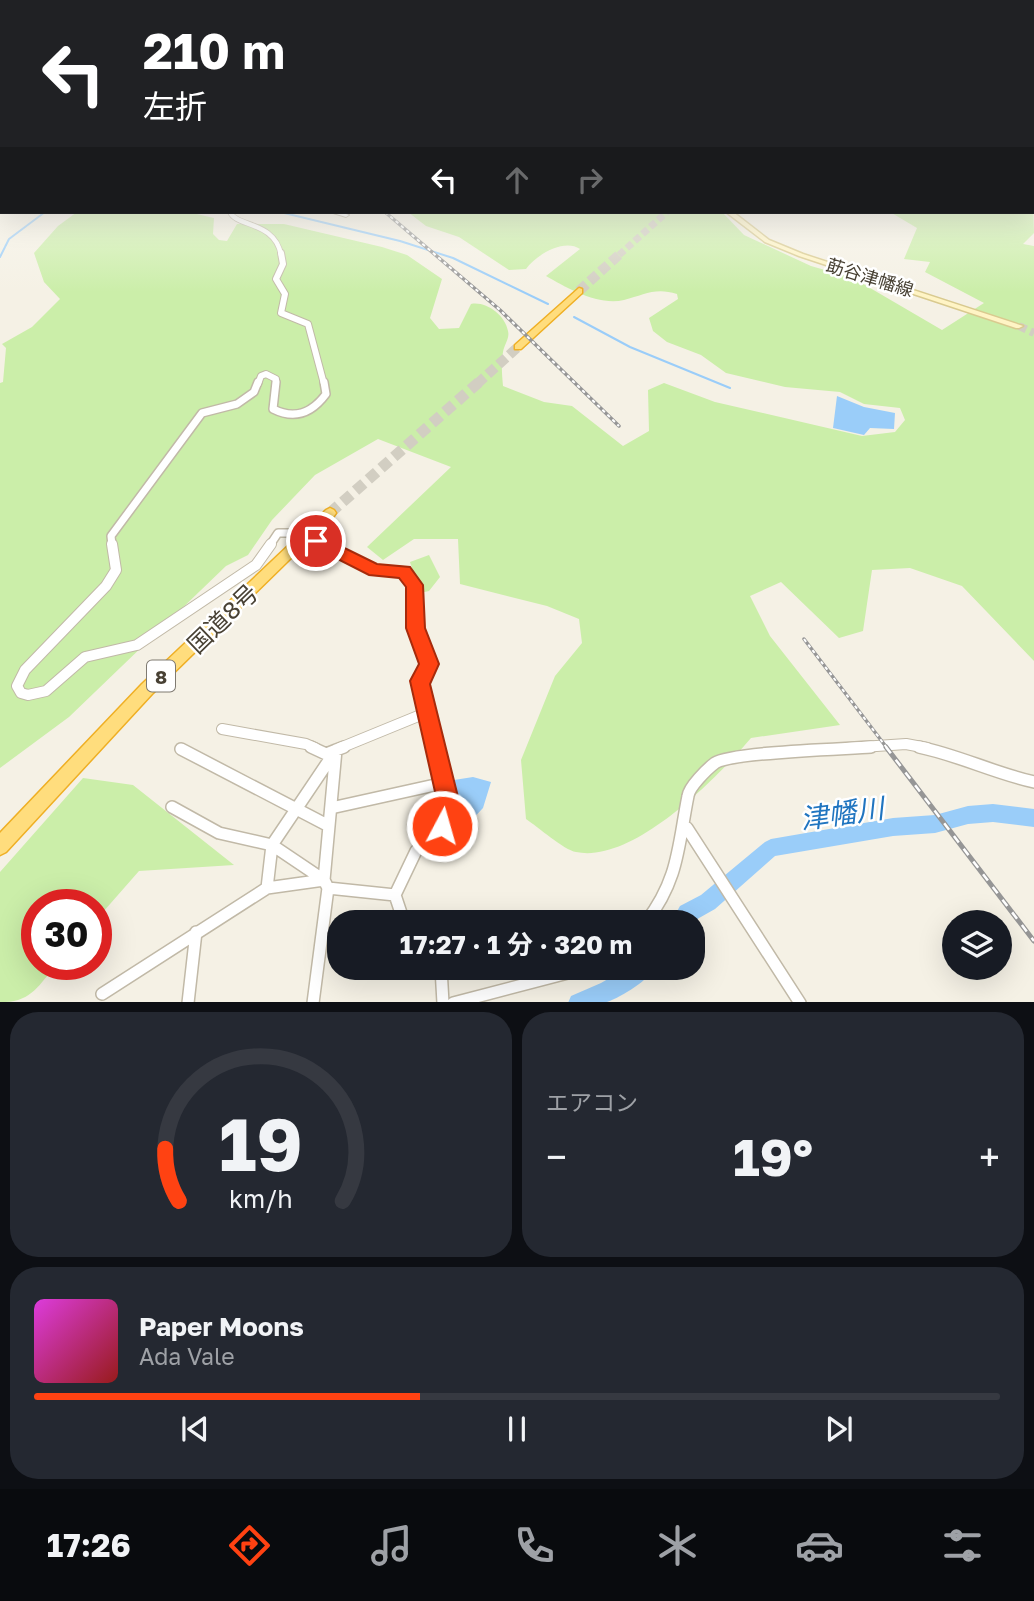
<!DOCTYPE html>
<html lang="ja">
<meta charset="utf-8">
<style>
:root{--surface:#171b24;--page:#242831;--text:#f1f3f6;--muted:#9ea1a6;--line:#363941;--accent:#ff4212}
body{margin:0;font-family:"Golos Text","Noto Sans JP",sans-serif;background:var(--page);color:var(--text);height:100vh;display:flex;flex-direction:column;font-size:26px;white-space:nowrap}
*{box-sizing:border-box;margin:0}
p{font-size:23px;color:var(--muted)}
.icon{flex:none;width:38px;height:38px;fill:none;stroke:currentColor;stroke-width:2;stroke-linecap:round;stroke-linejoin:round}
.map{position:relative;height:1002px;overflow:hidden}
.panel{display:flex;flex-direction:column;gap:10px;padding:10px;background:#0d0f14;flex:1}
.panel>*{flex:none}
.guide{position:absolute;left:0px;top:0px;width:1034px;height:214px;box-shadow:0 7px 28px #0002;background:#202124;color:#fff;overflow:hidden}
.tools{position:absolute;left:942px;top:910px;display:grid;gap:14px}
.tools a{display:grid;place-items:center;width:70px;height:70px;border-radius:50%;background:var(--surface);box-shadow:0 7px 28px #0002;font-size:35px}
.speed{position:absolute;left:21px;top:889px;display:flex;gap:14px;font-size:35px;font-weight:700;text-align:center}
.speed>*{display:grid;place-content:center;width:91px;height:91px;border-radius:50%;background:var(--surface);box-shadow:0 7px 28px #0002;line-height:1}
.speed .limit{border:10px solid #d22;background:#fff;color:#111}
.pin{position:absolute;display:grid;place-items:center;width:60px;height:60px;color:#fff;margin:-30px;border:4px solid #fff;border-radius:50%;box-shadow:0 2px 7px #0007}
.me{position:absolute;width:77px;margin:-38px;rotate:6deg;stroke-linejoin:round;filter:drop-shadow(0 0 5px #0008)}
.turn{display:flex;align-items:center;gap:24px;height:147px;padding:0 28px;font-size:32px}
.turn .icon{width:91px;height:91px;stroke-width:2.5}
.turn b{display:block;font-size:49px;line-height:60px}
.lanes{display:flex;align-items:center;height:66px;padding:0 28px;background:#0003;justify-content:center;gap:35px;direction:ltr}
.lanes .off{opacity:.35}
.big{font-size:52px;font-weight:700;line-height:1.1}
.panel .widget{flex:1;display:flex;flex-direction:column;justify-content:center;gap:10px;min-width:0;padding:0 24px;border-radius:28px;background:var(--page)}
.panel .dial{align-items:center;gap:0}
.dial svg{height:182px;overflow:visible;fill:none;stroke:var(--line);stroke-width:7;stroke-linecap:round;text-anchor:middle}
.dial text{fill:var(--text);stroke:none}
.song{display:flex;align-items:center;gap:21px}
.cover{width:84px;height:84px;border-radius:10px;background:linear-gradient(135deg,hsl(300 70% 55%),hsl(0 70% 35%))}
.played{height:7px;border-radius:4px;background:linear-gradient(90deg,var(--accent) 40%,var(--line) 40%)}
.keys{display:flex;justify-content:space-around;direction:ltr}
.heat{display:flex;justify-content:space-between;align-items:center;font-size:38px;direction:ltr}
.panel .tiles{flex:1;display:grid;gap:10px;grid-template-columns:1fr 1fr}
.widget:last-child{grid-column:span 2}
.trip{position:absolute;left:327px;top:910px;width:378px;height:70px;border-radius:28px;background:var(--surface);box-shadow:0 7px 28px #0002;font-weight:700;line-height:70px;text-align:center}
.tab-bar{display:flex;height:112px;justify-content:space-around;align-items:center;background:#090b0e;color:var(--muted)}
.tab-bar .icon{width:49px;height:49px}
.tab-bar .current{color:var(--accent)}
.tab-bar b{font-size:32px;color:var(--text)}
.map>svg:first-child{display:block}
.green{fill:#cbeea9}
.water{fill:#9acdf9}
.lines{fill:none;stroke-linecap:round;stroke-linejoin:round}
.stream{stroke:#9acdf9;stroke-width:2}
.river{fill:#9acdf9;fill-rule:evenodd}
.secondary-tunnel{stroke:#d2cec2;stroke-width:8;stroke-dasharray:8 4.5;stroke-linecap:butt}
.trunk-tunnel-far2{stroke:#d2cec2;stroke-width:7;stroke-dasharray:7 3.5;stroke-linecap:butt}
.trunk-tunnel-far1{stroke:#d2cec2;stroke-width:10;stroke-dasharray:10 4.5;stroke-linecap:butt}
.trunk-tunnel{stroke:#d2cec2;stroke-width:11;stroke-dasharray:11 6;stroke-linecap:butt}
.minor-far4-casing{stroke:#c1b9a7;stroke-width:6}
.minor-far3-casing{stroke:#c1b9a7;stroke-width:8}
.minor-far2-casing{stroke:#c1b9a7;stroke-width:10}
.minor-far1-casing{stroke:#c1b9a7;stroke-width:12}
.minor-casing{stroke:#c1b9a7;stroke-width:14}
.tertiary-casing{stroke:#c1b9a7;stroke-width:2}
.secondary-casing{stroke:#d9ca8f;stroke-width:3}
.trunk-casing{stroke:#efaf24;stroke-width:3}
.minor-far4{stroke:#fff;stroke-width:4.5}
.minor-far3{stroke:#fff;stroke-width:6}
.minor-far2{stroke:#fff;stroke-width:7}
.minor-far1{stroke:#fff;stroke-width:10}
.minor{stroke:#fff;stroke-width:11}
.tertiary{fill:#fff;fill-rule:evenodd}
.secondary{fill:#fff4c5;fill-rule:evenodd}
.trunk{fill:#ffdd7d;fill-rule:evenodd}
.rail-far1-casing{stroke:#969696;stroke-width:3.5}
.rail-casing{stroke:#969696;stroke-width:5}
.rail-far1{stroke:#fff;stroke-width:2;stroke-dasharray:3.5;stroke-linecap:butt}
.rail{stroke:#fff;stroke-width:2.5;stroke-dasharray:8;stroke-linecap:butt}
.route{fill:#ff4212;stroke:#a62b0c;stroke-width:2}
.labels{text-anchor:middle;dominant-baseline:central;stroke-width:5;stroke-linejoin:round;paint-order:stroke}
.far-street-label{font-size:18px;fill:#484134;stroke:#fff}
.shield{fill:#fff;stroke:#7f7a71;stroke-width:2}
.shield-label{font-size:19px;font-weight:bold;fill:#484134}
.near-street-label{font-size:24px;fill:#484134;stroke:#fff}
.near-water-label{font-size:28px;font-style:italic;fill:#2075c0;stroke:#fff}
</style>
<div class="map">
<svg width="1034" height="1003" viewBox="0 0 1034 1003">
<rect width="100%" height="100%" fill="#f5f1e5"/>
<path class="green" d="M1033,201L1034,233L1023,244L1034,246V661L962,586L910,568L872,570L863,631L839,638L781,582L750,596L770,636L840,725L751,738C717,778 633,864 576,852C564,850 538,827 526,819L521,760L555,676L582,643L579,619L547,606L460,584L458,539H414L383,560L367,547L451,467L378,439L315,475L272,520L248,555L226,566L69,717L0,768V383L3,382L6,348L2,344L32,327L60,299L44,282L34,253L58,226L77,212H188L214,218L213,234L219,240L227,241L237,224H284L382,247L407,255L442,279L430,318L439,329L459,328L471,304C486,301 505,315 508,331C510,338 504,345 503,352C501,363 502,375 503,386L544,402L572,406L623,446L649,431L648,390L664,383L715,402L862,436L895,432L905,420L900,408L864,404L840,392L785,387L726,373L701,355L667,342L653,331L649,318L678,299L677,294C655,287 644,295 624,300C598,306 567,288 546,276L580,249C564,238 536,255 526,269L509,270L459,237L426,226L408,212H722L744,235L811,266L853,278L942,330L984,303L925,272L930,262L904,259L917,228L890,212H1032Z
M429,555L440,577L429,591L420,593L410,562Z
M83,778L133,785L234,865L139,871L96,920V905H37V964H57C38,986 31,1003 0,1002V872Z"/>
<path class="water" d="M837,396L864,407L895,413L894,429L870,428L864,435L833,428Z
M473,777L491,782L483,808L464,828H451L455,810L454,780Z"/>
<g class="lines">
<path class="stream" d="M280,212L400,241L453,258L548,304
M0,257L9,239L45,212
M574,317L630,347L730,388"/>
<path class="river" d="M993,804L1034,809V827L993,822L968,824L935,833L893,836L775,856L715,909L692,922H671L680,906L701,895L765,842L771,839L893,818L935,815L968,806Z
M627,968H655C650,979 616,1001 603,1003C592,1003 579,1003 568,1003L571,996L601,983Z"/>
<path class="secondary-tunnel" d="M1019,326L1034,333"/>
<path class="trunk-tunnel-far2" d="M619,255L667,212"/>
<path class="trunk-tunnel-far1" d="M579,291L621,253
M477,384L518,347"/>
<path class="trunk-tunnel" d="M330,513L479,382"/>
<g class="minor-far4-casing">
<path id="minor-far4" d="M230,212C236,227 275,221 281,255"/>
</g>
<g class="minor-far3-casing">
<path id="minor-far3" d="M281,253L283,264L276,279L285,294L281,313L308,324L324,384
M258,384L261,376L266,374L276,379V384"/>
</g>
<g class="minor-far2-casing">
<path id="minor-far2" d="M276,382L273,409C295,420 312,413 326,394L324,382
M316,540L326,545
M112,545L111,536L202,413L237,404L254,392L258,382
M270,545L278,533H301"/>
</g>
<g class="minor-far1-casing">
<path id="minor-far1" d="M112,544L116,570L106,586L25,670L17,686L21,693L28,695L46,691L85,657L137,645L256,565L271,544
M323,544L375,570L404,572L414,585L416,628L429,664L426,675L420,681L436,748
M222,729L306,744L315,748
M340,748L428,712
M847,748L906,744L927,748"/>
</g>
<g class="minor-casing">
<path id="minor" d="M919,747C958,755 994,773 1034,782
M181,749L329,826
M172,807L219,833L272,845L324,880L328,888L313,1003
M331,808L444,783
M687,828L800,1003
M267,888L324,880L336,750L326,754L311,747
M328,888L395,895
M404,922L395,895L416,851L442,826L449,805L435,747
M546,922H561
M646,922C679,879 678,846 688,796C689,787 707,769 715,763C731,752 844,749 871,747
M441,968L443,1003
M102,994L267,888L272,845L336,750L344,747
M188,1003L196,932
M453,1003L587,968"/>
</g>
<g class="tertiary-casing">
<path id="tertiary" d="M330,212H340L349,215L346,217Z"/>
</g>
<g class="secondary-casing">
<path id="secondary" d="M726,212H733L769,240L803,254L1023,326L1019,328H1016L799,256L765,242Z"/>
</g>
<g class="trunk-casing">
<path id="trunk" d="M579,288L582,289V293L521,349H515V345Z
M330,508L334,510L336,513L334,516L152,694L6,852L0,855V833L142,684L326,510Z"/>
</g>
<use href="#minor-far4" class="minor-far4"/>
<use href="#minor-far3" class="minor-far3"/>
<use href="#minor-far2" class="minor-far2"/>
<use href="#minor-far1" class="minor-far1"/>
<use href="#minor" class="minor"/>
<use href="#tertiary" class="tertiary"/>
<use href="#secondary" class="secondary"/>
<use href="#trunk" class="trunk"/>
<g class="rail-far1-casing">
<path id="rail-far1" d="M385,212L500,310L619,426
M804,639L887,748"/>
</g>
<g class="rail-casing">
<path id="rail" d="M886,747L1034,941"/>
</g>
<use href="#rail-far1" class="rail-far1"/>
<use href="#rail" class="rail"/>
</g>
<linearGradient id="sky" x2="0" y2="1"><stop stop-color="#89beef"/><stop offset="0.52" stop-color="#faf9f3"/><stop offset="1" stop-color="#faf9f3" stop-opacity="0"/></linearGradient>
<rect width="1034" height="292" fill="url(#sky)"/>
<path class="route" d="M316,534L377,564L410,567L423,585L425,628L439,664L430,684L460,805L450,834L442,838L434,834L431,826L438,805L410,681L419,664L406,628V587L399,578L369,575L310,545L307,541Z"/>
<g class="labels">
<g class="far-street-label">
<text transform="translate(870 277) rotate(17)">莇谷津幡線</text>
</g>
<rect class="shield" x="147" y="660.5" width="28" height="31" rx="5"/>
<g class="shield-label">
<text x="161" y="676">8</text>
</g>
<g class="near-street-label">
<text transform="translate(222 618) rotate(-44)">国道8号</text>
</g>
<g class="near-water-label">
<text transform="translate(842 813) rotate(-8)">津幡川</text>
</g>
</g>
</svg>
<div class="tools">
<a><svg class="icon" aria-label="layers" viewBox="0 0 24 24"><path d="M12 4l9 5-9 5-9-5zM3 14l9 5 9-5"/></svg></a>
</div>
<div class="speed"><div class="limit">30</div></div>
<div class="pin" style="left:316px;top:541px;background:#d93025"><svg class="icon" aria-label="arrive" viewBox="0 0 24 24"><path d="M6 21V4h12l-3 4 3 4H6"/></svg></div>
<svg class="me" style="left:442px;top:826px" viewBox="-20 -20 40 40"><circle r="17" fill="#ff4212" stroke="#fff" stroke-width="3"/><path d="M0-11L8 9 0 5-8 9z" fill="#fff"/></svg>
<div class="trip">17:27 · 1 分 · 320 m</div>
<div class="guide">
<div class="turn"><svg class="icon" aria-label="left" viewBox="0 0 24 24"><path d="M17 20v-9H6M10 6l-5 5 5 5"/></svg><div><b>210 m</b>左折</div></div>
<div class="lanes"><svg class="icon" aria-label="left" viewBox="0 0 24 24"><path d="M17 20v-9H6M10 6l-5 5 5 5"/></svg><svg class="icon off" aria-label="ahead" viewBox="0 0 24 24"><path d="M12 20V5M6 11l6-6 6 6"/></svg><svg class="icon off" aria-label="right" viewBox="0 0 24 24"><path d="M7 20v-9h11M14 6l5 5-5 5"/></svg></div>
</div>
</div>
<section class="panel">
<div class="tiles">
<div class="widget dial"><svg viewBox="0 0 100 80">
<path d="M14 69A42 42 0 1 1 86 69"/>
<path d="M14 69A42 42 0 0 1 8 46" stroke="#ff4212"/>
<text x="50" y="56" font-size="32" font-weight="700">19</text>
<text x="50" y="72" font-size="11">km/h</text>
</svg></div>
<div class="widget"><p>エアコン</p>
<div class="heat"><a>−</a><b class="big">19°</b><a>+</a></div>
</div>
<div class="widget">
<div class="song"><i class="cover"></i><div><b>Paper Moons</b><p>Ada Vale</p></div></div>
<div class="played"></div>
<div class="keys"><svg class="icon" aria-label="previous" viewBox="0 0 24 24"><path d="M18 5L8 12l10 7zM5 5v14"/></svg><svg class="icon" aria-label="pause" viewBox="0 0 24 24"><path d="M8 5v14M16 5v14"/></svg><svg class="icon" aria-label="next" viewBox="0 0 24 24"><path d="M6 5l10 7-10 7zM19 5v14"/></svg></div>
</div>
</div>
</section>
<nav class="tab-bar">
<b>17:26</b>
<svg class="icon current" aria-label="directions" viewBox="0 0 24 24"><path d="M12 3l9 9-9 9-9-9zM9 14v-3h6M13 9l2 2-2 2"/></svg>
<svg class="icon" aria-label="music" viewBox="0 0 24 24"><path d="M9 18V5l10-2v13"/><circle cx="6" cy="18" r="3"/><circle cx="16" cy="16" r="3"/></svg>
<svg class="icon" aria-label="phone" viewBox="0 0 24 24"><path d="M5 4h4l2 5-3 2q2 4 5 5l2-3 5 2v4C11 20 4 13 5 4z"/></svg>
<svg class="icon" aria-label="climate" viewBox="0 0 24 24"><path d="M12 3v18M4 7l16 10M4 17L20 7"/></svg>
<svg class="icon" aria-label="car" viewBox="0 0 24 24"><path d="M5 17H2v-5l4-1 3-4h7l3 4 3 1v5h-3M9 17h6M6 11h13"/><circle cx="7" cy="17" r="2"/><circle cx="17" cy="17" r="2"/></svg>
<svg class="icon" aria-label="filters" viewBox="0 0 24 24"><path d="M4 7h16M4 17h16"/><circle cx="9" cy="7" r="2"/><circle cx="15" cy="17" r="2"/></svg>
</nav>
